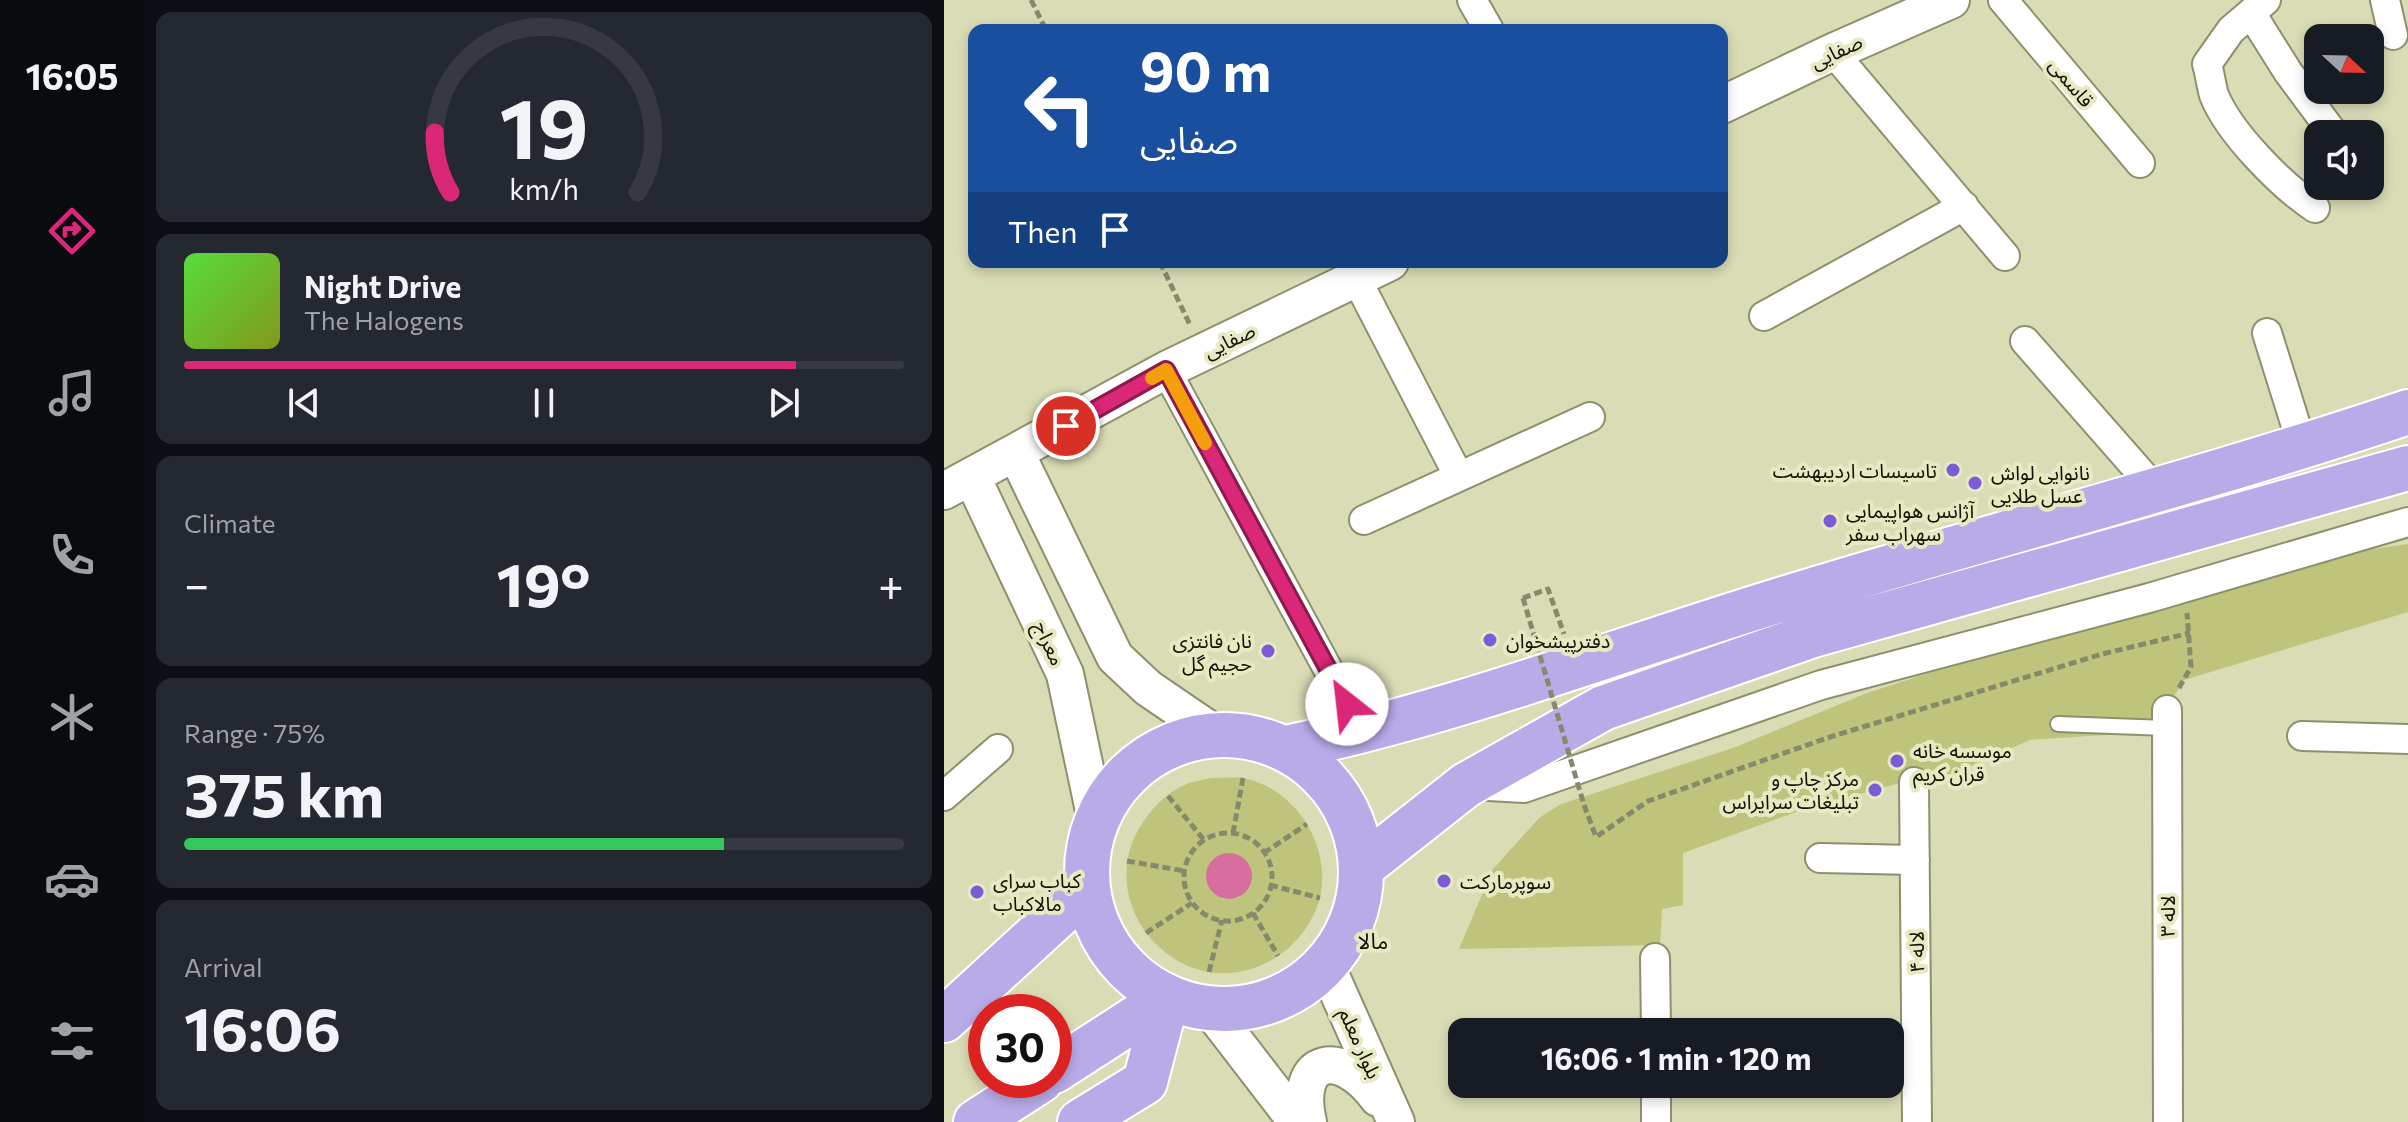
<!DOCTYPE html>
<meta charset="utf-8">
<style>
:root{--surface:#171b24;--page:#242831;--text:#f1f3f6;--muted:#9ea1a6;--line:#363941;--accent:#db2777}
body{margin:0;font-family:Commissioner,"Noto Sans Arabic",sans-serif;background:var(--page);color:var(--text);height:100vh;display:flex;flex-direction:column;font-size:30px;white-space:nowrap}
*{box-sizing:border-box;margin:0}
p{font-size:26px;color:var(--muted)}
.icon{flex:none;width:44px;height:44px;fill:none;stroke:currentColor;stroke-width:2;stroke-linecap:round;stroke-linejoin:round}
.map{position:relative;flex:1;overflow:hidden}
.sheet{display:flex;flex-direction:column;gap:12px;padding:12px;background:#0d0f14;width:800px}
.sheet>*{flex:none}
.banner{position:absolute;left:24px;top:24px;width:760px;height:244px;border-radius:16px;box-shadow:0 4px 12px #0003;background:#1a4fa0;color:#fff;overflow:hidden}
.needle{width:52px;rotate:112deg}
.controls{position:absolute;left:1360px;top:24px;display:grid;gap:16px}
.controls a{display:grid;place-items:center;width:80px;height:80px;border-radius:16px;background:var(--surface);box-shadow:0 4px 12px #0003;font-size:40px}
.speed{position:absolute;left:24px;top:994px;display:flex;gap:16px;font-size:40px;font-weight:700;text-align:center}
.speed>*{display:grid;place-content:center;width:104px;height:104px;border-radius:50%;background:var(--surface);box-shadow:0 4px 12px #0003;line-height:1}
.speed .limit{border:12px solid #d22;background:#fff;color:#111}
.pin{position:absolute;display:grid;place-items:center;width:68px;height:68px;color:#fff;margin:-34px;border:4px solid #fff;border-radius:50%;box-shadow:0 2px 8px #0007}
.me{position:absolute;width:88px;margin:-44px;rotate:331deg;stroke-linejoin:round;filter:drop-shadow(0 0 6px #0008)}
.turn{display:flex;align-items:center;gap:28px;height:168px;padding:0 40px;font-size:36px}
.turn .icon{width:104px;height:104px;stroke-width:2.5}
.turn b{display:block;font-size:56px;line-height:68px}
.then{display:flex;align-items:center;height:76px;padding:0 40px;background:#0003;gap:16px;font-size:30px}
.big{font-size:60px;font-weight:700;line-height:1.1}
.sheet .widget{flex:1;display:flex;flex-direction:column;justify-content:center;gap:12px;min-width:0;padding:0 28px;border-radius:16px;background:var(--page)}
.sheet .dial{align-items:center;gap:0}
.dial svg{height:208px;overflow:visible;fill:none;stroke:var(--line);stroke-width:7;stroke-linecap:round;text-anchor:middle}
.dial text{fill:var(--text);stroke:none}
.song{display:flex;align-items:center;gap:24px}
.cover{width:96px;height:96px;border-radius:12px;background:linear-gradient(135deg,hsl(110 70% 55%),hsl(70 70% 35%))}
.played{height:8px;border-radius:4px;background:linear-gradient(90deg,var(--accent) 85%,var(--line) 85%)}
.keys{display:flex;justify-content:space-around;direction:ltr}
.heat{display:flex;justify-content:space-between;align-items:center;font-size:44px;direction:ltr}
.charge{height:12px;border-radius:6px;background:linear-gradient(90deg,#34c759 75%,var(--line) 0)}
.trip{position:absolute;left:504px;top:1018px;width:456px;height:80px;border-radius:16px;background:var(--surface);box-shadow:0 4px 12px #0003;font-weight:700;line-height:80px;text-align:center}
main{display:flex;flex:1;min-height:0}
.tab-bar{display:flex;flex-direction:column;width:144px;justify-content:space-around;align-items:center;background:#090b0e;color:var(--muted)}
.tab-bar .icon{width:56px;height:56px}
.tab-bar .on{color:var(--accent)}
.tab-bar b{font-size:36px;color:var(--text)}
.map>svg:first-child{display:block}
.green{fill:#bfc47c;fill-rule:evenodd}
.water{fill:#d76ea0}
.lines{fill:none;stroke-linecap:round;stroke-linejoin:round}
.service-casing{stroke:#8c906b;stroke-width:18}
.minor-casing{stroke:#8c906b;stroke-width:32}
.tertiary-casing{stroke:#8c906b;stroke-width:40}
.primary-casing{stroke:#fff;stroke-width:48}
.path{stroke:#87896d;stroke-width:5;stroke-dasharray:8 4;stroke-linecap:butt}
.service{stroke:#fff;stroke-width:14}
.minor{stroke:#fff;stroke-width:28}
.tertiary{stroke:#fff;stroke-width:36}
.primary{stroke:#b9abe8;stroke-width:44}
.path-bridge{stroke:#87896d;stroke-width:5;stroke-dasharray:8 4;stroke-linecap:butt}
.route-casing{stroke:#8e194d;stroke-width:20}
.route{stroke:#db2777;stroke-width:14}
.slow{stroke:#f59e0b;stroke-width:14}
.poi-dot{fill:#7c5bd6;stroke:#e6e9c1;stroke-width:3}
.labels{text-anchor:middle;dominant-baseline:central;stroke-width:8;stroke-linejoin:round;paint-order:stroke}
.street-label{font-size:20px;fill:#111205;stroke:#e6e9c1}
.poi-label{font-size:20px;fill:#111205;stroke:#e6e9c1;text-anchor:start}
.neighbourhood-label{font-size:22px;fill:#111205;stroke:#e6e9c1}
</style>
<main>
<nav class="tab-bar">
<b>16:05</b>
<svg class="icon on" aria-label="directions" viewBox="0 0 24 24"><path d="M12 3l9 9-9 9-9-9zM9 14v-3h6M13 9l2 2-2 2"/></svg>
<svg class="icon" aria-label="music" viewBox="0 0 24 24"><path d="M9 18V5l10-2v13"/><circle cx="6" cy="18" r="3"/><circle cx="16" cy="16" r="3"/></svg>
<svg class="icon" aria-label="phone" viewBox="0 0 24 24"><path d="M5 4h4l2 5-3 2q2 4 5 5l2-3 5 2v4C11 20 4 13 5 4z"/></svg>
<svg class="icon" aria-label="climate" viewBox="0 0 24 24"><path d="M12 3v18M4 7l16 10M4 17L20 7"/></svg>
<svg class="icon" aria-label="car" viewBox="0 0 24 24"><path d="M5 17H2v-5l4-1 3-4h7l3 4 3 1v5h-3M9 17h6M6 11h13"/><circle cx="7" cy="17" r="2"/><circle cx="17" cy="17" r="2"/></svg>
<svg class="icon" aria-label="filters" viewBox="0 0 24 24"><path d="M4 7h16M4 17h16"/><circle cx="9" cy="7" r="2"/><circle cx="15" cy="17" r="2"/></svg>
</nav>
<section class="sheet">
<div class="widget dial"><svg viewBox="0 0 100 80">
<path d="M14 69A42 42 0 1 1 86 69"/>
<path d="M14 69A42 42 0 0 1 8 46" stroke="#db2777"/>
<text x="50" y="56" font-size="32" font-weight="700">19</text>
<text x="50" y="72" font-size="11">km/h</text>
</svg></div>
<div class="widget">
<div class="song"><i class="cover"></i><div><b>Night Drive</b><p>The Halogens</p></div></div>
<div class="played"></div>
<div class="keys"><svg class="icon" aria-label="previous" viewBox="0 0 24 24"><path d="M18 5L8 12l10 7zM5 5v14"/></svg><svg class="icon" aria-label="pause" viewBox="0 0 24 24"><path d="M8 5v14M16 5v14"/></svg><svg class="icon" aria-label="next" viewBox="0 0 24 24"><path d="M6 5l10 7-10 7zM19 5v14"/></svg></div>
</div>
<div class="widget"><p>Climate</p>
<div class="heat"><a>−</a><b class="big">19°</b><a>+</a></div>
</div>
<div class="widget"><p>Range · 75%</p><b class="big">375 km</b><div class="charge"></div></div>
<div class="widget"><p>Arrival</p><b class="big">16:06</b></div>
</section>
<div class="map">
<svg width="1464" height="1122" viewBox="0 0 1464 1122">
<rect width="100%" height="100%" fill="#d9dcb5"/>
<path class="green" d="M1464,544V612L1240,680L1213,724L1191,733L1086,740L997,779L956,783L860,809L739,853V905L718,909L716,945L515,949L549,869L595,818L617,804L789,748L923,693L1130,626L1392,554Z
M267,778C277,778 288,777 298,778C351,787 388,846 376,897C369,925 349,949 324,962C234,1009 141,899 202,818C211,805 224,793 238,786C247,782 258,780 267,778ZM296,856L306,866L305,888L294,898L278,899Z"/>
<path class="water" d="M262 876a23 23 0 1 1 46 0a23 23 0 1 1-46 0Z"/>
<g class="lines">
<g class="service-casing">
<path id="service" d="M1114,724L1223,728"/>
</g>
<g class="minor-casing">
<path id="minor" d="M528,0L545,30
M1059,0L1196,163
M1322,0L1287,30L1263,64C1266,74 1267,85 1270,95C1285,133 1338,186 1371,208
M1441,0L1449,35
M1307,13L1344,72L1390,134
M889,52L1061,256
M412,278L514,475
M820,316L1020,206
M1323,333L1358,445
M1081,341L1211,489
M222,370L418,732
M420,520L646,417
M1223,710L1224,1122
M1358,736L1464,739
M970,782L973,1122
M527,785L580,788L877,685L1205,598L1464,522
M0,796L54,749
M876,858L971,860
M711,958L712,1032
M712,1084V1122"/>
</g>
<g class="tertiary-casing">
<path id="tertiary" d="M778,105L889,52L1007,0
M72,453L171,657L204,688L270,733
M28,477L121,674L152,820
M0,491L222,370L446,262
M382,965L452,1122
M266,1009L353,1122
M364,1122C349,1055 398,1048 434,1098"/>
</g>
<g class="primary-casing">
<path id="primary" d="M143 872a137 137 0 1 1 274 0a137 137 0 1 1-274 0Z
M342,748C510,713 670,651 833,601C1043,536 1256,482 1464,412
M418,867L522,785L659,708L869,635L1464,468
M0,1020L143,889
M110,1071L223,998
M32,1122L97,1080
M136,1122L201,1082L223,998"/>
</g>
<path class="path" d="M87,0L102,30
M216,262L247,327
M579,598L604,589L620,634
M1235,688L1247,667L1243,613
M224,796L260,840
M640,805L652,837L704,801L886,737L1158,654L1246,633
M289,833L299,778
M240 877a44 44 0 1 1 88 0a44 44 0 1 1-88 0Z
M320,853L363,824
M183,861L241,871
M326,885L376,898
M309,913L334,956
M202,933L248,903
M265,972L278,920
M70,1001L78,1012"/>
<use href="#service" class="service"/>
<use href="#minor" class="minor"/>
<use href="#tertiary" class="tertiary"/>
<use href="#primary" class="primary"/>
<path class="path-bridge" d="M579,598L640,805"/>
</g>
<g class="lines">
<g class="route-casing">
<path id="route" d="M122,426L222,370L403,704"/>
</g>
<use href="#route" class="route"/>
<path class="slow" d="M208,378L222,370L261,443"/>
</g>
<g class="poi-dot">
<circle cx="1009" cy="470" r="8"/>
<circle cx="1031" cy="483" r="8"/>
<circle cx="886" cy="521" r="8"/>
<circle cx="546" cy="640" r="8"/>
<circle cx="324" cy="651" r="8"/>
<circle cx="953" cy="761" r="8"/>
<circle cx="931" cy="790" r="8"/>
<circle cx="500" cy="881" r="8"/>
<circle cx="33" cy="892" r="8"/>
</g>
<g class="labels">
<g class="street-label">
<text transform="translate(892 51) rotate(-25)">صفایی</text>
<text transform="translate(1128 82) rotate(50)">قاسمی</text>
<text transform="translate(285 340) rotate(-26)">صفایی</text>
<text transform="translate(106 643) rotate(65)">معراج</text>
<text transform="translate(1223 916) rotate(-90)">لاله ۳</text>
<text transform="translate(972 952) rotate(-91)">لاله ۴</text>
<text transform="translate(417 1043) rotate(66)">بلوار معلم</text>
</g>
<g class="poi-label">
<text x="993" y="470" text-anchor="end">تاسیسات اردیبهشت</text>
<text x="1047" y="472">نانوایی لواش<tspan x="1047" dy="23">عسل طلایی</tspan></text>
<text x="902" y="510">آژانس هواپیمایی<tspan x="902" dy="23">سهراب سفر</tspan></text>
<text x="308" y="640" text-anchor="end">نان فانتزی<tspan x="308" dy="23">حجیم گل</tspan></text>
<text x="562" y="640">دفترپیشخوان</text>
<text x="969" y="750">موسسه خانه<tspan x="969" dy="23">قران کریم</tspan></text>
<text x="915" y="778" text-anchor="end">مرکز چاپ و<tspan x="915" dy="23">تبلیغات سرایراس</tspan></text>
<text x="49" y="880">کباب سرای<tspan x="49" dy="23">مالاکباب</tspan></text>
<text x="516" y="881">سوپرمارکت</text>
</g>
<g class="neighbourhood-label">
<text x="429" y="940">مالا</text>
</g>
</g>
</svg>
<div class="controls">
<a><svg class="needle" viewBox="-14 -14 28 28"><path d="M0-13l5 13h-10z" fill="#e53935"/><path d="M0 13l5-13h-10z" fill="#9ea1a6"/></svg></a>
<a><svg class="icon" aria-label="sound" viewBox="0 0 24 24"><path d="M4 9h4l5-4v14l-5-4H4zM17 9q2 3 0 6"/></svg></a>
</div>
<div class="speed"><div class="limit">30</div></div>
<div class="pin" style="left:122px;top:426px;background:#d93025"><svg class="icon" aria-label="arrive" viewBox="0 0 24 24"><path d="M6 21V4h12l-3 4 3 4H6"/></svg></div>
<svg class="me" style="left:403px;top:704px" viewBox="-20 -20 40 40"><circle r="19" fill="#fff"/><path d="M0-13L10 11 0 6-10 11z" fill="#db2777"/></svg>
<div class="trip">16:06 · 1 min · 120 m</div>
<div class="banner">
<div class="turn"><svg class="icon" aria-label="left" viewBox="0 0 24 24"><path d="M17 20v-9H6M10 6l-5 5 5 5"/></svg><div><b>90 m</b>صفایی</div></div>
<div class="then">Then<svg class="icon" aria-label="arrive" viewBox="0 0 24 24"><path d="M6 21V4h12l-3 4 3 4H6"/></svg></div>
</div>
</div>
</main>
